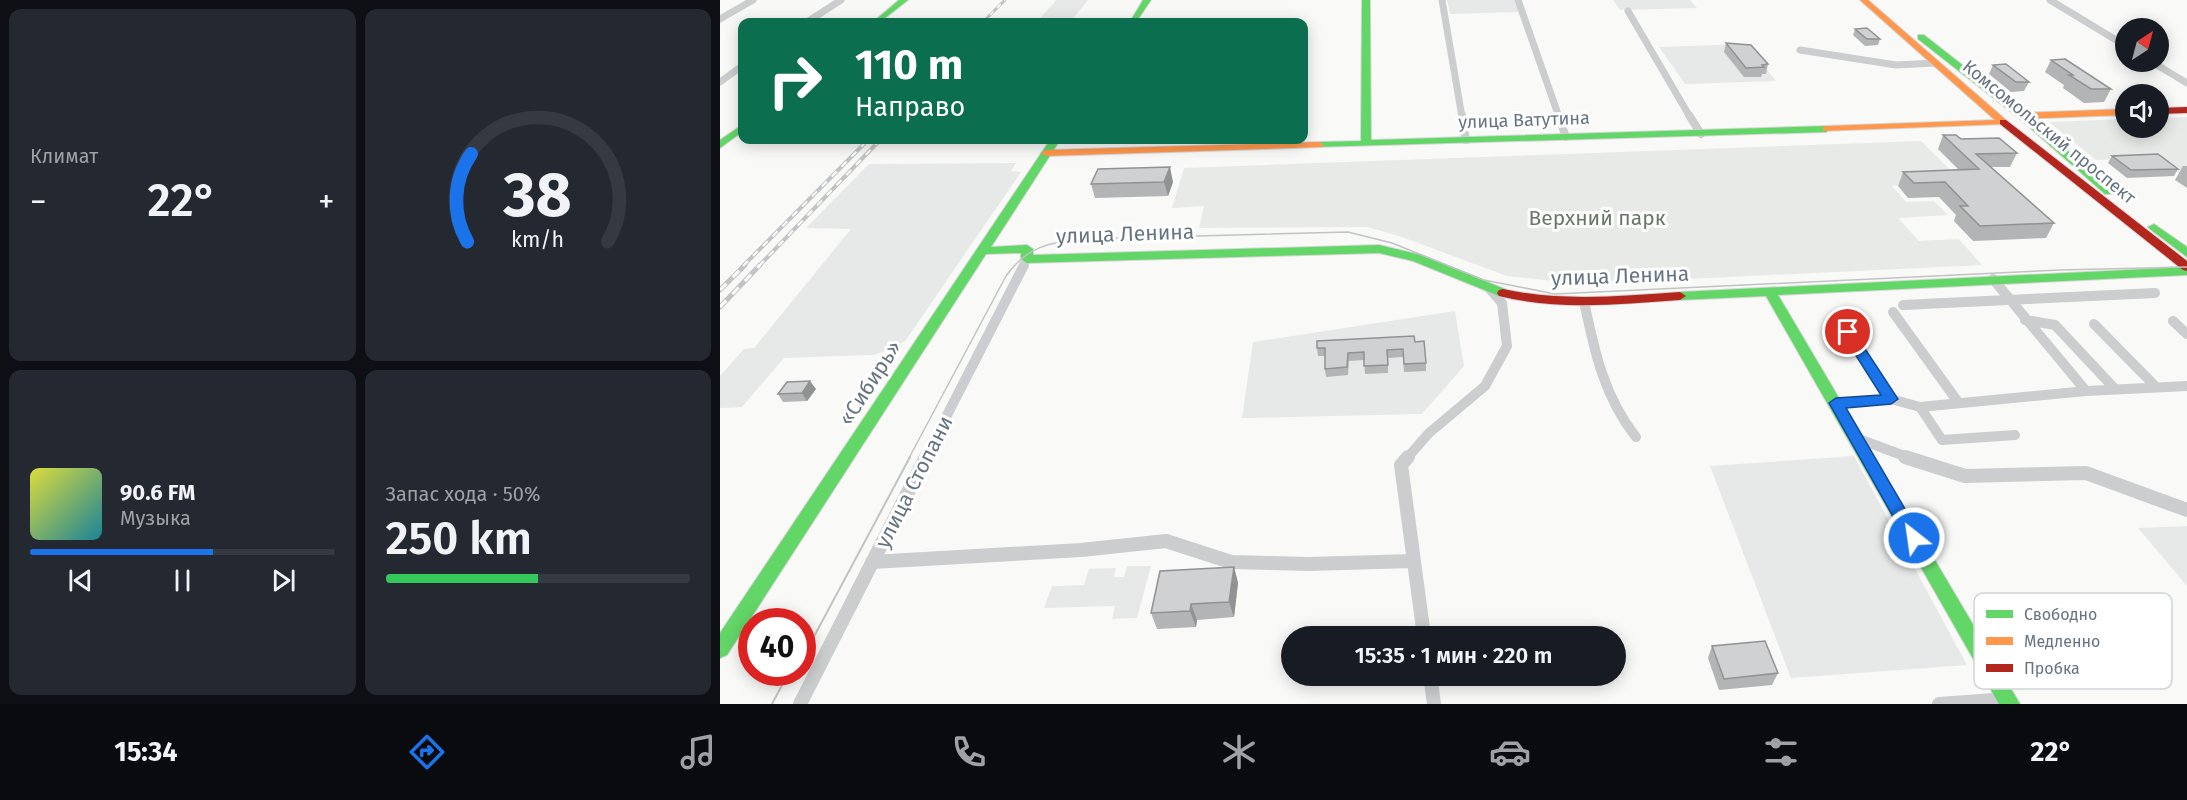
<!DOCTYPE html>
<html lang="ru">
<meta charset="utf-8">
<style>
:root{--surface:#171b24;--page:#242831;--text:#f1f3f6;--muted:#9ea1a6;--line:#363941;--accent:#1a73e8}
body{margin:0;font-family:"Fira Sans",sans-serif;background:var(--page);color:var(--text);height:100vh;display:flex;flex-direction:column;font-size:22px;white-space:nowrap}
*{box-sizing:border-box;margin:0}
p{font-size:20px;color:var(--muted)}
.icon{flex:none;width:33px;height:33px;fill:none;stroke:currentColor;stroke-width:2;stroke-linecap:round;stroke-linejoin:round}
.map{position:relative;flex:1;overflow:hidden}
.details{display:flex;flex-direction:column;gap:9px;padding:9px;background:#0d0f14;width:720px}
.details>*{flex:none}
.banner{position:absolute;left:18px;top:18px;width:570px;height:126px;border-radius:12px;box-shadow:0 3px 15px #0003;background:#0b6e4f;color:#fff;overflow:hidden}
.needle{width:39px;rotate:36deg}
.controls{position:absolute;left:1395px;top:18px;display:grid;gap:12px}
.controls a{display:grid;place-items:center;width:54px;height:54px;border-radius:50%;background:var(--surface);box-shadow:0 3px 15px #0003;font-size:30px}
.speed{position:absolute;left:18px;top:608px;display:flex;gap:12px;font-size:30px;font-weight:700;text-align:center}
.speed>*{display:grid;place-content:center;width:78px;height:78px;border-radius:50%;background:var(--surface);box-shadow:0 3px 15px #0003;line-height:1}
.speed .limit{border:9px solid #d22;background:#fff;color:#111}
.pin{position:absolute;display:grid;place-items:center;width:51px;height:51px;color:#fff;margin:-26px;border:3px solid #fff;border-radius:50%;box-shadow:0 2px 6px #0007}
.me{position:absolute;width:66px;margin:-33px;rotate:330deg;stroke-linejoin:round;filter:drop-shadow(0 0 4px #0008)}
.turn{display:flex;align-items:center;gap:21px;height:126px;padding:0 18px;font-size:27px}
.turn .icon{width:78px;height:78px;stroke-width:2.5}
.turn b{display:block;font-size:42px;line-height:51px}
.big{font-size:45px;font-weight:600;line-height:1.1}
.details .card{flex:1;display:flex;flex-direction:column;justify-content:center;gap:9px;min-width:0;padding:0 21px;border-radius:12px;background:var(--page)}
.details .dial{align-items:center;gap:0}
.dial svg{height:156px;overflow:visible;fill:none;stroke:var(--line);stroke-width:7;stroke-linecap:round;text-anchor:middle}
.dial text{fill:var(--text);stroke:none}
.song{display:flex;align-items:center;gap:18px}
.cover{width:72px;height:72px;border-radius:9px;background:linear-gradient(135deg,hsl(60 70% 55%),hsl(190 70% 35%))}
.played{height:6px;border-radius:3px;background:linear-gradient(90deg,var(--accent) 60%,var(--line) 60%)}
.keys{display:flex;justify-content:space-around;direction:ltr}
.heat{display:flex;justify-content:space-between;align-items:center;font-size:33px;direction:ltr}
.charge{height:9px;border-radius:4px;background:linear-gradient(90deg,#34c759 50%,var(--line) 0)}
.details .tiles{flex:1;display:grid;gap:9px;grid-template-columns:repeat(2,1fr)}
.trip{position:absolute;left:561px;top:626px;width:345px;height:60px;border-radius:30px;background:var(--surface);box-shadow:0 3px 15px #0003;font-weight:600;line-height:60px;text-align:center}
.tab-bar{display:flex;height:96px;justify-content:space-around;align-items:center;background:#090b0e;color:var(--muted)}
.tab-bar .icon{width:42px;height:42px}
.tab-bar .on{color:var(--accent)}
.tab-bar b{font-size:27px;color:var(--text)}
main{display:flex;flex:1;min-height:0}
.map>svg:first-child{display:block}
.built{fill:#e7e9e8}
.green{fill:#e7eae6}
.lines{fill:none;stroke-linecap:round;stroke-linejoin:round}
.fast-casing{stroke:#d6d6d7;stroke-width:2}
.slow-casing{stroke:#d6d6d7;stroke-width:2}
.jam-casing{stroke:#d6d6d7;stroke-width:2}
.street-far3{stroke:#cbcdce;stroke-width:7}
.street-far2{stroke:#cbcdce;stroke-width:8}
.street-far1{stroke:#cbcdce;stroke-width:10}
.street{stroke:#cbcdce;stroke-width:14}
.fast{fill:#63d668;fill-rule:evenodd}
.slow{fill:#ff974d;fill-rule:evenodd}
.jam{fill:#b3261e;fill-rule:evenodd}
.tram-far1{stroke:#c2c3c4;stroke-width:1.5}
.tram{stroke:#c2c3c4;stroke-width:2}
.rail-far2-casing{stroke:#c2c3c4;stroke-width:3}
.rail-far1-casing{stroke:#c2c3c4;stroke-width:4}
.rail-casing{stroke:#c2c3c4;stroke-width:5}
.rail-far2{stroke:#fff;stroke-width:1.5;stroke-dasharray:5;stroke-linecap:butt}
.rail-far1{stroke:#fff;stroke-width:2;stroke-dasharray:7;stroke-linecap:butt}
.rail{stroke:#fff;stroke-width:3;stroke-dasharray:9;stroke-linecap:butt}
.wall{fill:#b2b4b5}
.shaded-wall{fill:#919293}
.building{fill:#cfd1d2;stroke:#919293;stroke-width:1.5}
.route{fill:#1a73e8;stroke:#114b97;stroke-width:1.5}
.labels{text-anchor:middle;dominant-baseline:central;stroke-width:6;stroke-linejoin:round;paint-order:stroke}
.far-street-label{font-size:18px;fill:#667480;stroke:#fff}
.park-label{font-size:21px;fill:#687866;stroke:#fff}
.street-label{font-size:21px;fill:#667480;stroke:#fff}
.key{fill:#fff;stroke:#d1d5d9;stroke-width:1.5}
.key-label{font-size:16px;fill:#667480}
</style>
<main>
<section class="details">
<div class="tiles">
<div class="card"><p>Климат</p>
<div class="heat"><a>−</a><b class="big">22°</b><a>+</a></div>
</div>
<div class="card dial"><svg viewBox="0 0 100 80">
<path d="M14 69A42 42 0 1 1 86 69"/>
<path d="M14 69A42 42 0 0 1 16 24" stroke="#1a73e8"/>
<text x="50" y="56" font-size="32" font-weight="700">38</text>
<text x="50" y="72" font-size="11">km/h</text>
</svg></div>
<div class="card">
<div class="song"><i class="cover"></i><div><b>90.6 FM</b><p>Музыка</p></div></div>
<div class="played"></div>
<div class="keys"><svg class="icon" aria-label="previous" viewBox="0 0 24 24"><path d="M18 5L8 12l10 7zM5 5v14"/></svg><svg class="icon" aria-label="pause" viewBox="0 0 24 24"><path d="M8 5v14M16 5v14"/></svg><svg class="icon" aria-label="next" viewBox="0 0 24 24"><path d="M6 5l10 7-10 7zM19 5v14"/></svg></div>
</div>
<div class="card"><p>Запас хода · 50%</p><b class="big">250 km</b><div class="charge"></div></div>
</div>
</section>
<div class="map">
<svg width="1467" height="704" viewBox="0 0 1467 704">
<rect width="100%" height="100%" fill="#f9f9f8"/>
<path class="built" d="M336,0H368L350,22H317Z
M727,0H794L799,12L730,14Z
M893,0H970L977,8L900,10Z
M1027,44L1056,81L965,84L939,47Z
M296,163L291,171L301,172L186,340L172,349L153,355L64,358L22,407L0,408V376L24,349L34,348L131,229L86,228L149,164Z
M735,311L744,366L702,414L522,418L533,342Z
M1134,456L1247,665L1071,678L990,466Z
M1467,526V586L1418,528Z
M407,566H431L417,618L392,619L395,606L324,608L332,586L364,585L369,569L396,568L394,577H404Z"/>
<path class="green" d="M1467,117V174L1458,173L1436,158L1376,160L1329,122L1405,119L1406,128H1438L1439,118Z
M1201,141L1243,183L1172,186L1186,202L1214,201L1228,215L1178,218L1199,241L1239,239L1262,265L861,284L787,276L682,237L647,227L479,228L484,206L452,208L464,168Z"/>
<g class="lines">
<g class="fast-casing">
<path id="fast" d="M179,0H188L160,22H153Z
M423,0H431L416,22H410Z
M642,0H650L651,140L1106,126L1111,129L1106,132L596,147L594,145L599,142L641,141Z
M1198,35H1204L1305,114L1393,190V194H1385L1299,118L1198,39Z
M22,125V132L0,148V140Z
M330,140H340L271,247L307,245L313,249V255L659,245L701,255L787,290L789,293L787,296H779L693,261L659,253L307,263L301,259V253L266,254L7,655L0,658V633Z
M1434,224L1467,247V257L1430,229L1428,227Z
M1467,267V275L1058,295L1300,704H1279L1046,296L960,300L954,296L960,292Z"/>
</g>
<g class="slow-casing">
<path id="slow" d="M1140,0H1148L1286,120V124L1103,131V127L1106,126L1275,120Z
M1406,109V115L1302,119L1297,116L1302,113Z
M599,142L604,145L602,147L326,156L321,153L326,150Z"/>
</g>
<g class="jam-casing">
<path id="jam" d="M1467,107V113L1438,114V108Z
M1280,120H1286L1467,261V271L1463,270L1280,124Z
M783,289C842,302 900,296 960,292L966,296L960,300C899,304 839,311 779,296L777,293L779,290Z"/>
</g>
<path class="street-far3" d="M722,0L742,117
M798,0L839,117
M1330,0L1406,46
M908,11L970,117
M0,19L33,0
M87,22L121,0
M1080,50L1176,65L1216,63
M1432,62L1467,83
M0,82L22,66"/>
<path class="street-far2" d="M742,115L746,140
M838,115L846,137
M969,115L981,134
M303,266L307,259"/>
<path class="street-far1" d="M1273,279L1366,391
M864,301C874,350 884,397 916,437
M1183,305L1435,293
M1173,312L1238,402
M1117,315L1171,399
M1305,320L1335,325L1395,389
M1453,321L1467,334
M1374,324L1436,387
M1116,403L1171,399L1200,407L1222,440L1295,435
M1200,407L1366,391L1467,386
M1136,438L1190,458
M205,458L304,265
M687,458L709,433L765,386L787,346L782,303L769,288"/>
<path class="street" d="M688,457L681,465L704,636
M1185,457L1245,476L1366,473L1467,510
M152,562L361,550L446,541L511,562L589,564L693,561
M710,675L714,704
M80,704L206,457
M1219,704L1287,699"/>
<use href="#fast" class="fast"/>
<use href="#slow" class="slow"/>
<use href="#jam" class="jam"/>
<path class="tram-far1" d="M189,458L286,276C308,245 330,243 365,239L628,232L672,243L764,280L835,294L1340,270L1467,267"/>
<path class="tram" d="M82,659L190,457
M52,704L69,672"/>
<g class="rail-far2-casing">
<path id="rail-far2" d="M263,22L285,0"/>
</g>
<g class="rail-far1-casing">
<path id="rail-far1" d="M23,266L144,144
M39,266L160,140"/>
</g>
<g class="rail-casing">
<path id="rail" d="M0,290L25,265
M0,307L40,265"/>
</g>
<use href="#rail-far2" class="rail-far2"/>
<use href="#rail-far1" class="rail-far1"/>
<use href="#rail" class="rail"/>
</g>
<path class="wall" d="M1135,29L1160,39L1158,45L1145,46L1133,35Z
M1006,43L1048,64L1046,74H1042L1041,77H1024L1004,52Z
M1331,60L1391,89L1384,102L1364,103L1343,88L1344,85L1325,72Z
M1273,65L1309,82L1304,91L1291,92L1269,74Z
M1223,135L1297,153L1290,167H1271L1334,223L1326,238L1253,241L1234,221L1236,215L1219,197L1188,198L1178,186L1183,172L1239,170L1218,149Z
M1392,156L1458,169L1454,176L1407,178L1388,163Z
M1463,166H1467V188L1455,180Z
M453,182L448,196L375,198L371,184Z
M695,342L706,363V371L684,372L683,357L668,358V373L645,374L644,360L629,361L628,375L606,377L605,369V356H598L597,348Z
M96,389L87,401L63,402L58,394Z
M514,567L518,583L514,617L477,620L476,627L437,629L431,613Z
M992,646L1058,673L1052,685L999,690L988,658Z"/>
<path class="shaded-wall" d="M450,167L453,182L448,196L444,182Z
M90,381L96,389L87,401L82,393Z
M514,567L518,583L514,617L509,602Z
M471,604L477,620L476,627L470,611Z"/>
<path class="building" d="M1147,28L1160,39H1147L1135,29Z
M1006,43L1031,45L1048,64L1042,65L1044,67L1026,68Z
M1345,59L1391,89H1371L1349,75H1353L1331,60Z
M1286,64L1309,82H1296L1273,65Z
M1223,135H1236L1241,139L1279,138L1297,153L1256,154L1334,223L1260,226L1240,206H1248L1225,182L1194,183L1183,172L1259,169Z
M1438,154L1458,169L1411,170L1392,156Z
M450,167L444,182L371,184L378,169Z
M694,336L695,342L704,341L706,363L684,364L683,349L667,350L668,365L644,366V352L628,353L627,367L605,369V348H597V341Z
M90,381L82,393L58,394L67,382Z
M514,567L509,602L471,604L470,611L431,613L440,571Z
M1045,641L1058,673L1004,679L992,646Z"/>
<path class="route" d="M1128,328L1132,329L1178,399L1171,404L1126,408L1202,538L1200,543L1194,545L1188,543L1109,403L1116,398L1161,395L1121,332Z"/>
<g class="labels">
<g class="far-street-label">
<text transform="translate(804 120) rotate(-2)">улица Ватутина</text>
<text transform="translate(1329 132) rotate(39)">Комсомольский проспект</text>
</g>
<g class="park-label">
<text x="877" y="218">Верхний парк</text>
</g>
<g class="street-label">
<text transform="translate(405 234) rotate(-2)">улица Ленина</text>
<text transform="translate(900 276) rotate(-2)">улица Ленина</text>
<text transform="translate(150 383) rotate(-57)">«Сибирь»</text>
<text transform="translate(194 482) rotate(-63)">улица Стопани</text>
</g>
</g>
<rect x="1254" y="593" width="198" height="96" rx="9" class="key"/>
<rect x="1266" y="610" width="27" height="8" fill="#63d668"/>
<rect x="1266" y="637" width="27" height="8" fill="#ff974d"/>
<rect x="1266" y="664" width="27" height="8" fill="#b3261e"/>
<g class="key-label">
<text x="1304" y="620">Свободно</text>
<text x="1304" y="647">Медленно</text>
<text x="1304" y="674">Пробка</text>
</g>
</svg>
<div class="controls">
<a><svg class="needle" viewBox="-14 -14 28 28"><path d="M0-13l5 13h-10z" fill="#e53935"/><path d="M0 13l5-13h-10z" fill="#9ea1a6"/></svg></a>
<a><svg class="icon" aria-label="sound" viewBox="0 0 24 24"><path d="M4 9h4l5-4v14l-5-4H4zM17 9q2 3 0 6"/></svg></a>
</div>
<div class="speed"><div class="limit">40</div></div>
<div class="pin" style="left:1128px;top:332px;background:#d93025"><svg class="icon" aria-label="arrive" viewBox="0 0 24 24"><path d="M6 21V4h12l-3 4 3 4H6"/></svg></div>
<svg class="me" style="left:1194px;top:538px" viewBox="-20 -20 40 40"><circle r="17" fill="#1a73e8" stroke="#fff" stroke-width="3"/><path d="M0-11L8 9 0 5-8 9z" fill="#fff"/></svg>
<div class="trip">15:35 · 1 мин · 220 m</div>
<div class="banner">
<div class="turn"><svg class="icon" aria-label="right" viewBox="0 0 24 24"><path d="M7 20v-9h11M14 6l5 5-5 5"/></svg><div><b>110 m</b>Направо</div></div>
</div>
</div>
</main>
<nav class="tab-bar">
<b>15:34</b>
<svg class="icon on" aria-label="directions" viewBox="0 0 24 24"><path d="M12 3l9 9-9 9-9-9zM9 14v-3h6M13 9l2 2-2 2"/></svg>
<svg class="icon" aria-label="music" viewBox="0 0 24 24"><path d="M9 18V5l10-2v13"/><circle cx="6" cy="18" r="3"/><circle cx="16" cy="16" r="3"/></svg>
<svg class="icon" aria-label="phone" viewBox="0 0 24 24"><path d="M5 4h4l2 5-3 2q2 4 5 5l2-3 5 2v4C11 20 4 13 5 4z"/></svg>
<svg class="icon" aria-label="climate" viewBox="0 0 24 24"><path d="M12 3v18M4 7l16 10M4 17L20 7"/></svg>
<svg class="icon" aria-label="car" viewBox="0 0 24 24"><path d="M5 17H2v-5l4-1 3-4h7l3 4 3 1v5h-3M9 17h6M6 11h13"/><circle cx="7" cy="17" r="2"/><circle cx="17" cy="17" r="2"/></svg>
<svg class="icon" aria-label="filters" viewBox="0 0 24 24"><path d="M4 7h16M4 17h16"/><circle cx="9" cy="7" r="2"/><circle cx="15" cy="17" r="2"/></svg>
<b>22°</b>
</nav>
